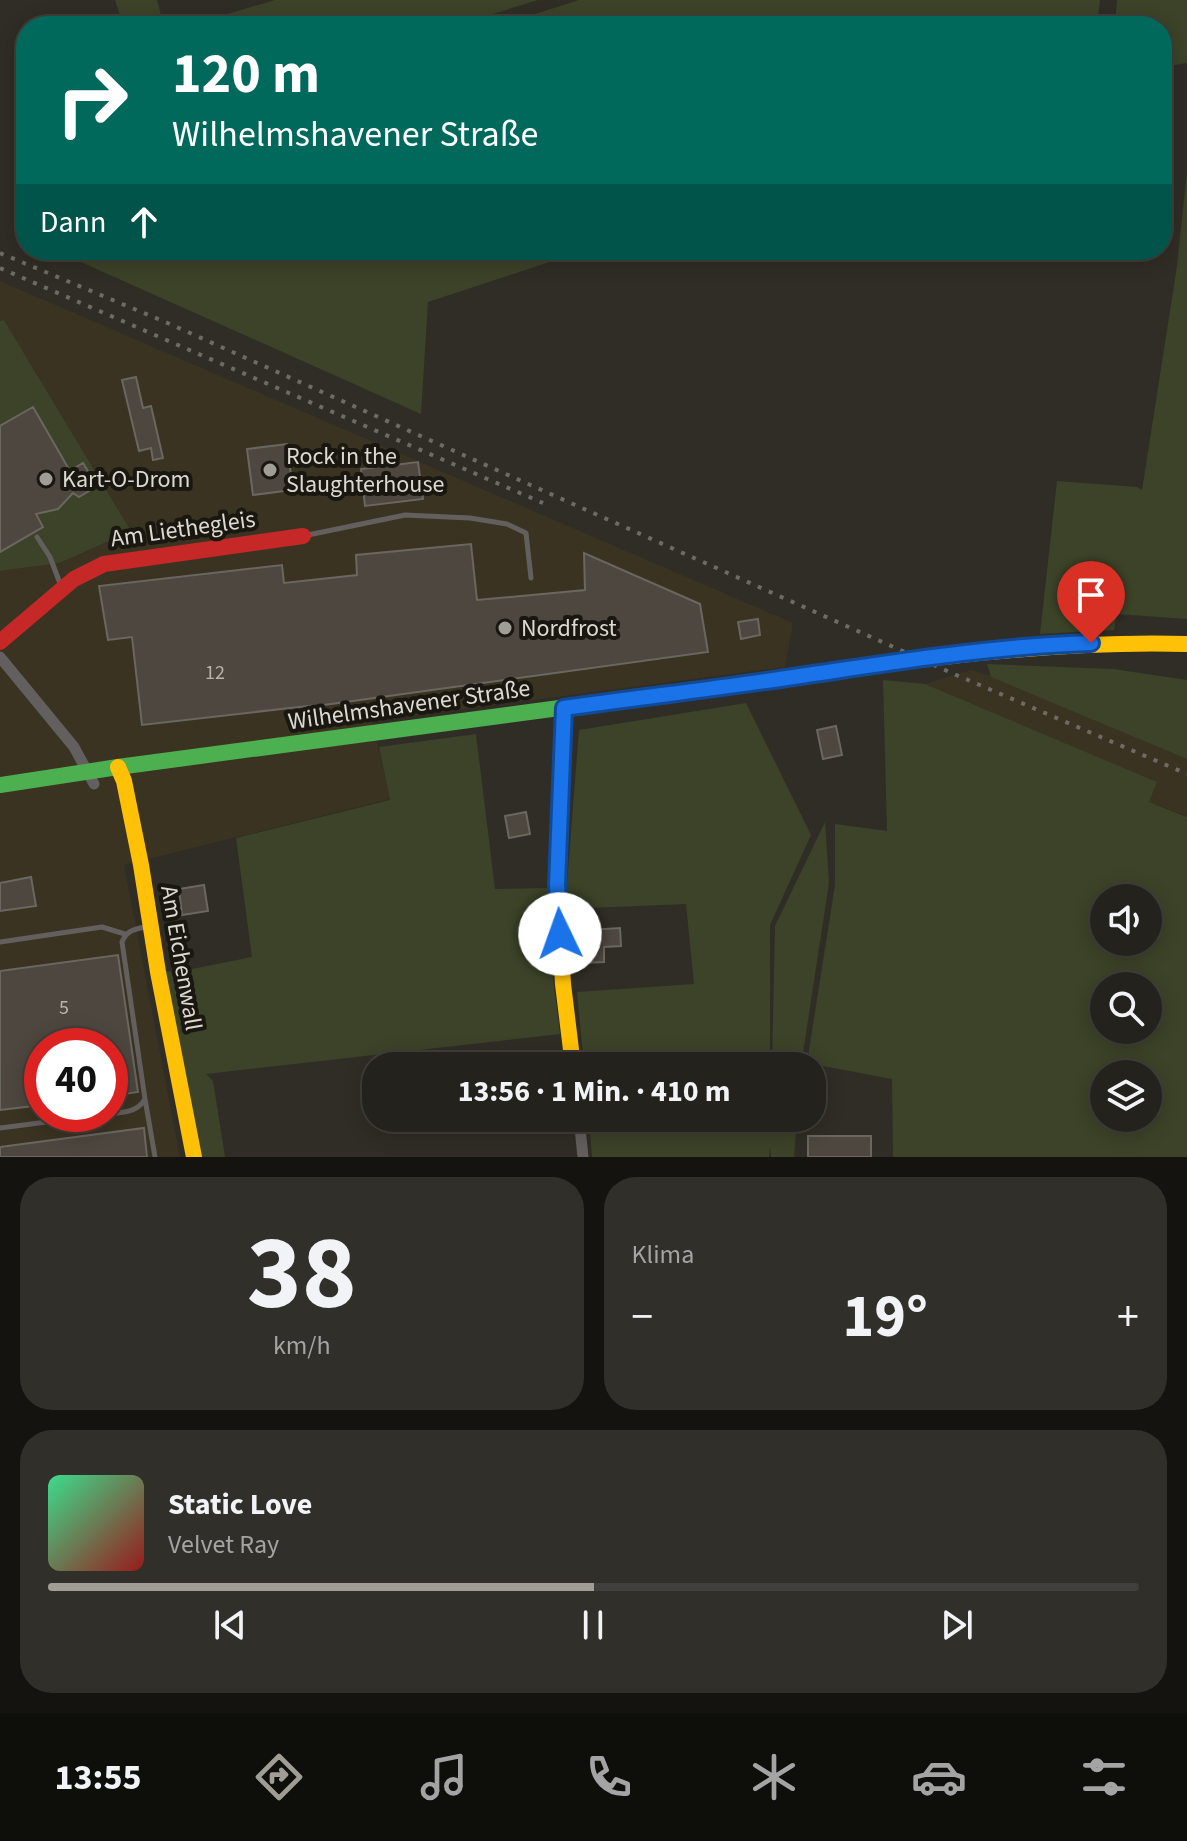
<!DOCTYPE html>
<html lang="de">
<meta charset="utf-8">
<style>
:root{--surface:#24221c;--page:#302f29;--text:#f1f3f6;--muted:#a3a4a3;--line:#413f3b;--accent:#a09d95}
body{margin:0;font-family:"Source Sans 3",sans-serif;background:var(--page);color:var(--text);height:100vh;display:flex;flex-direction:column;font-size:30px;white-space:nowrap}
*{box-sizing:border-box;margin:0}
p{font-size:26px;color:var(--muted)}
.icon{flex:none;width:44px;height:44px;fill:none;stroke:currentColor;stroke-width:2;stroke-linecap:round;stroke-linejoin:round}
.map{position:relative;height:1157px;overflow:hidden}
.side{display:flex;flex-direction:column;gap:20px;padding:20px;background:#14130f;flex:1}
.side>*{flex:none}
.guide{position:absolute;left:16px;top:16px;width:1156px;height:244px;border-radius:32px;box-shadow:0 4px 20px #0003,0 0 0 2px var(--line);background:#00695c;color:#fff;overflow:hidden}
.buttons{position:absolute;left:1090px;top:884px;display:grid;gap:16px}
.buttons a{display:grid;place-items:center;width:72px;height:72px;border-radius:50%;background:var(--surface);box-shadow:0 4px 20px #0003,0 0 0 2px var(--line);font-size:40px}
.speed{position:absolute;left:24px;top:1028px;display:flex;gap:16px;font-size:40px;font-weight:700;text-align:center}
.speed>*{display:grid;place-content:center;width:104px;height:104px;border-radius:50%;background:var(--surface);box-shadow:0 4px 20px #0003,0 0 0 2px var(--line);line-height:1}
.speed .limit{border:12px solid #d22;background:#fff;color:#111}
.pin{position:absolute;display:grid;place-items:center;width:68px;height:68px;color:#fff;margin:-82px -34px;border-radius:50% 50% 50% 0;rotate:-45deg;box-shadow:0 0 8px #0007}
.pin .icon{rotate:45deg}
.me{position:absolute;width:88px;margin:-44px;rotate:357deg;stroke-linejoin:round;filter:drop-shadow(0 0 6px #0008)}
.turn{display:flex;align-items:center;gap:28px;height:168px;padding:0 24px;font-size:36px}
.turn .icon{width:104px;height:104px;stroke-width:2.5}
.turn b{display:block;font-size:56px;line-height:68px}
.then{display:flex;align-items:center;height:76px;padding:0 24px;background:#0003;gap:16px;font-size:30px}
.big{font-size:60px;font-weight:700;line-height:1.1}
.side .widget{flex:1;display:flex;flex-direction:column;justify-content:center;gap:12px;min-width:0;padding:0 28px;border-radius:32px;background:var(--page)}
.side .dial{align-items:center;gap:0}
.dial b{font-size:104px;line-height:1}
.song{display:flex;align-items:center;gap:24px}
.cover{width:96px;height:96px;border-radius:12px;background:linear-gradient(135deg,hsl(150 70% 55%),hsl(0 70% 35%))}
.played{height:8px;border-radius:4px;background:linear-gradient(90deg,var(--accent) 50%,var(--line) 50%)}
.keys{display:flex;justify-content:space-around;direction:ltr}
.heat{display:flex;justify-content:space-between;align-items:center;font-size:44px;direction:ltr}
.side .tiles{flex:1;display:grid;gap:20px;grid-template-columns:1fr 1fr}
.widget:last-child{grid-column:span 2}
.trip{position:absolute;left:362px;top:1052px;width:464px;height:80px;border-radius:32px;background:var(--surface);box-shadow:0 4px 20px #0003,0 0 0 2px var(--line);font-weight:700;line-height:80px;text-align:center}
.tabs{display:flex;height:128px;justify-content:space-around;align-items:center;background:#0e0e0b;color:var(--muted)}
.tabs .icon{width:56px;height:56px}
.tabs .selected{color:var(--accent)}
.tabs b{font-size:36px;color:var(--text)}
.map>svg:first-child{display:block}
.built{fill:#3a3321;fill-rule:evenodd}
.green{fill:#3c4328;fill-rule:evenodd}
.building{fill:#4d473f;stroke:#6a6660;stroke-width:2}
.lines{fill:none;stroke-linecap:round;stroke-linejoin:round}
.lane{stroke:#645f5f;stroke-width:5}
.street{stroke:#645f5f;stroke-width:11}
.fast{stroke:#4caf50;stroke-width:16}
.slow{stroke:#ffc107;stroke-width:16}
.jam{stroke:#c62828;stroke-width:16}
.rail{stroke:#6e6a67;stroke-width:4;stroke-dasharray:4 8;stroke-linecap:butt}
.route-casing{stroke:#114b97;stroke-width:20}
.route{stroke:#1a73e8;stroke-width:14}
.poi-dot{fill:#a09d95;stroke:#1a1711;stroke-width:3}
.labels{text-anchor:middle;dominant-baseline:central;stroke-width:8;stroke-linejoin:round;paint-order:stroke}
.number-label{font-size:20px;fill:#b9b4ac}
.poi-label{font-size:24px;fill:#ddd9d1;stroke:#1a1711;text-anchor:start}
.street-label{font-size:24px;fill:#ddd9d1;stroke:#1a1711}
</style>
<div class="map">
<svg width="1187" height="1157" viewBox="0 0 1187 1157">
<rect width="100%" height="100%" fill="#302d26"/>
<path class="built" d="M0,281L793,623L785,667L372,721L390,799L124,865L180,1157H0V571L61,563L131,531L4,320L0,321ZM42,1046H110V1114H42Z
M971,670L991,676L1187,759V816L1149,802L1156,782L925,684Z"/>
<path class="green" d="M115,0H157L164,26H123Z
M275,0H538L454,26H187Z
M579,0H1100L1097,26H498Z
M1117,0H1187V63L1162,67V26H1115Z
M1187,171V619L1117,614L1114,630L1040,634L1057,481L1137,487L1142,490L1177,266Z
M54,250H586L428,302L421,414Z
M4,320L131,531L60,563L0,571V321Z
M987,664L1113,669L1187,680V759L991,677Z
M883,680L925,684L1157,782L1149,802L1187,817V1157H893L892,1079L807,1063L835,885V824L887,831ZM1104,898H1148V942H1104ZM1104,986H1148V1030H1104ZM1104,1074H1148V1118H1104Z
M746,703L811,835L770,925V1066H584L577,992L694,984L686,904L565,909L579,730Z
M476,734L495,889L550,888L549,946L560,1034L206,1074L213,1081L225,1157H200L165,971L177,972L252,957L236,838L390,800L379,747Z
M825,822L829,883L801,1066H772L775,926Z
M589,1118H770L771,1132L772,1118H797L794,1157H771L770,1146L769,1157H592Z"/>
<path class="building" d="M136,377L143,408L151,406L163,458L153,460L151,448L139,451L122,380Z
M33,407L70,471L83,463L97,486L79,497L73,493L58,509L36,514L43,527L0,552V426Z
M287,444L293,490L253,495L247,449Z
M418,462L423,499L365,506L361,469Z
M471,544L477,600L585,590L584,553L700,604L708,652L316,706V705L142,725L132,637L108,640L99,586L282,565L284,583L357,575L356,555Z
M758,619L760,635L741,639L738,622Z
M836,726L842,755L823,759L817,730Z
M526,812L530,834L509,838L505,816Z
M31,877L36,906L0,911V883Z
M204,885L208,911L182,915L179,889Z
M620,928L621,946L604,947V962L581,963L580,946L590,945L589,930Z
M118,955L138,1092L110,1096V1046H42V1105L0,1110V971Z
M144,1128L147,1157H0V1147Z
M808,1136H871V1157H808Z"/>
<g class="lines">
<path class="lane" d="M308,535L405,515L470,518L507,524L526,533L531,578
M37,537L50,557L61,586
M0,942L102,927L125,934
M145,1099L155,1157
M110,1114C124,1112 138,1112 145,1099L122,942C127,929 137,929 149,926
M0,1128L109,1114"/>
<path class="street" d="M0,657L74,747L94,784
M579,1118L583,1157"/>
<path class="fast" d="M0,785L118,767L746,683"/>
<path class="slow" d="M746,683C893,663 1038,640 1187,644
M564,708L557,885L563,984L573,1066
M118,767L124,781L141,865L158,972L194,1157"/>
<path class="jam" d="M0,642L74,579L104,564L303,536"/>
<path class="rail" d="M0,253L163,321L954,674L1187,774
M0,268L543,503"/>
</g>
<g class="lines">
<g class="route-casing">
<path id="route" d="M560,934L557,885L564,708C642,697 721,688 800,676C896,662 993,646 1091,643"/>
</g>
<use href="#route" class="route"/>
</g>
<g class="poi-dot">
<circle cx="270" cy="470" r="8"/>
<circle cx="46" cy="479" r="8"/>
<circle cx="505" cy="628" r="8"/>
</g>
<g class="labels">
<g class="number-label">
<text x="215" y="673">12</text>
<text x="64" y="1008">5</text>
</g>
<g class="poi-label">
<text x="286" y="456">Rock in the<tspan x="286" dy="28">Slaughterhouse</tspan></text>
<text x="62" y="479">Kart-O-Drom</text>
<text x="521" y="628">Nordfrost</text>
</g>
<g class="street-label">
<text transform="translate(183 529) rotate(-8)">Am Liethegleis</text>
<text transform="translate(409 705) rotate(-8)">Wilhelmshavener Straße</text>
<text transform="translate(181 958) rotate(80)">Am Eichenwall</text>
</g>
</g>
</svg>
<div class="buttons">
<a><svg class="icon" aria-label="sound" viewBox="0 0 24 24"><path d="M4 9h4l5-4v14l-5-4H4zM17 9q2 3 0 6"/></svg></a>
<a><svg class="icon" aria-label="search" viewBox="0 0 24 24"><circle cx="10" cy="10" r="6"/><path d="M15 15l6 6"/></svg></a>
<a><svg class="icon" aria-label="layers" viewBox="0 0 24 24"><path d="M12 4l9 5-9 5-9-5zM3 14l9 5 9-5"/></svg></a>
</div>
<div class="speed"><div class="limit">40</div></div>
<div class="pin" style="left:1091px;top:643px;background:#d93025"><svg class="icon" aria-label="arrive" viewBox="0 0 24 24"><path d="M6 21V4h12l-3 4 3 4H6"/></svg></div>
<svg class="me" style="left:560px;top:934px" viewBox="-20 -20 40 40"><circle r="19" fill="#fff"/><path d="M0-13L10 11 0 6-10 11z" fill="#1a73e8"/></svg>
<div class="trip">13:56 · 1 Min. · 410 m</div>
<div class="guide">
<div class="turn"><svg class="icon" aria-label="right" viewBox="0 0 24 24"><path d="M7 20v-9h11M14 6l5 5-5 5"/></svg><div><b>120 m</b>Wilhelmshavener Straße</div></div>
<div class="then">Dann<svg class="icon" aria-label="ahead" viewBox="0 0 24 24"><path d="M12 20V5M6 11l6-6 6 6"/></svg></div>
</div>
</div>
<section class="side">
<div class="tiles">
<div class="widget dial"><b>38</b><p>km/h</p></div>
<div class="widget"><p>Klima</p>
<div class="heat"><a>−</a><b class="big">19°</b><a>+</a></div>
</div>
<div class="widget">
<div class="song"><i class="cover"></i><div><b>Static Love</b><p>Velvet Ray</p></div></div>
<div class="played"></div>
<div class="keys"><svg class="icon" aria-label="previous" viewBox="0 0 24 24"><path d="M18 5L8 12l10 7zM5 5v14"/></svg><svg class="icon" aria-label="pause" viewBox="0 0 24 24"><path d="M8 5v14M16 5v14"/></svg><svg class="icon" aria-label="next" viewBox="0 0 24 24"><path d="M6 5l10 7-10 7zM19 5v14"/></svg></div>
</div>
</div>
</section>
<nav class="tabs">
<b>13:55</b>
<svg class="icon selected" aria-label="directions" viewBox="0 0 24 24"><path d="M12 3l9 9-9 9-9-9zM9 14v-3h6M13 9l2 2-2 2"/></svg>
<svg class="icon" aria-label="music" viewBox="0 0 24 24"><path d="M9 18V5l10-2v13"/><circle cx="6" cy="18" r="3"/><circle cx="16" cy="16" r="3"/></svg>
<svg class="icon" aria-label="phone" viewBox="0 0 24 24"><path d="M5 4h4l2 5-3 2q2 4 5 5l2-3 5 2v4C11 20 4 13 5 4z"/></svg>
<svg class="icon" aria-label="climate" viewBox="0 0 24 24"><path d="M12 3v18M4 7l16 10M4 17L20 7"/></svg>
<svg class="icon" aria-label="car" viewBox="0 0 24 24"><path d="M5 17H2v-5l4-1 3-4h7l3 4 3 1v5h-3M9 17h6M6 11h13"/><circle cx="7" cy="17" r="2"/><circle cx="17" cy="17" r="2"/></svg>
<svg class="icon" aria-label="filters" viewBox="0 0 24 24"><path d="M4 7h16M4 17h16"/><circle cx="9" cy="7" r="2"/><circle cx="15" cy="17" r="2"/></svg>
</nav>
